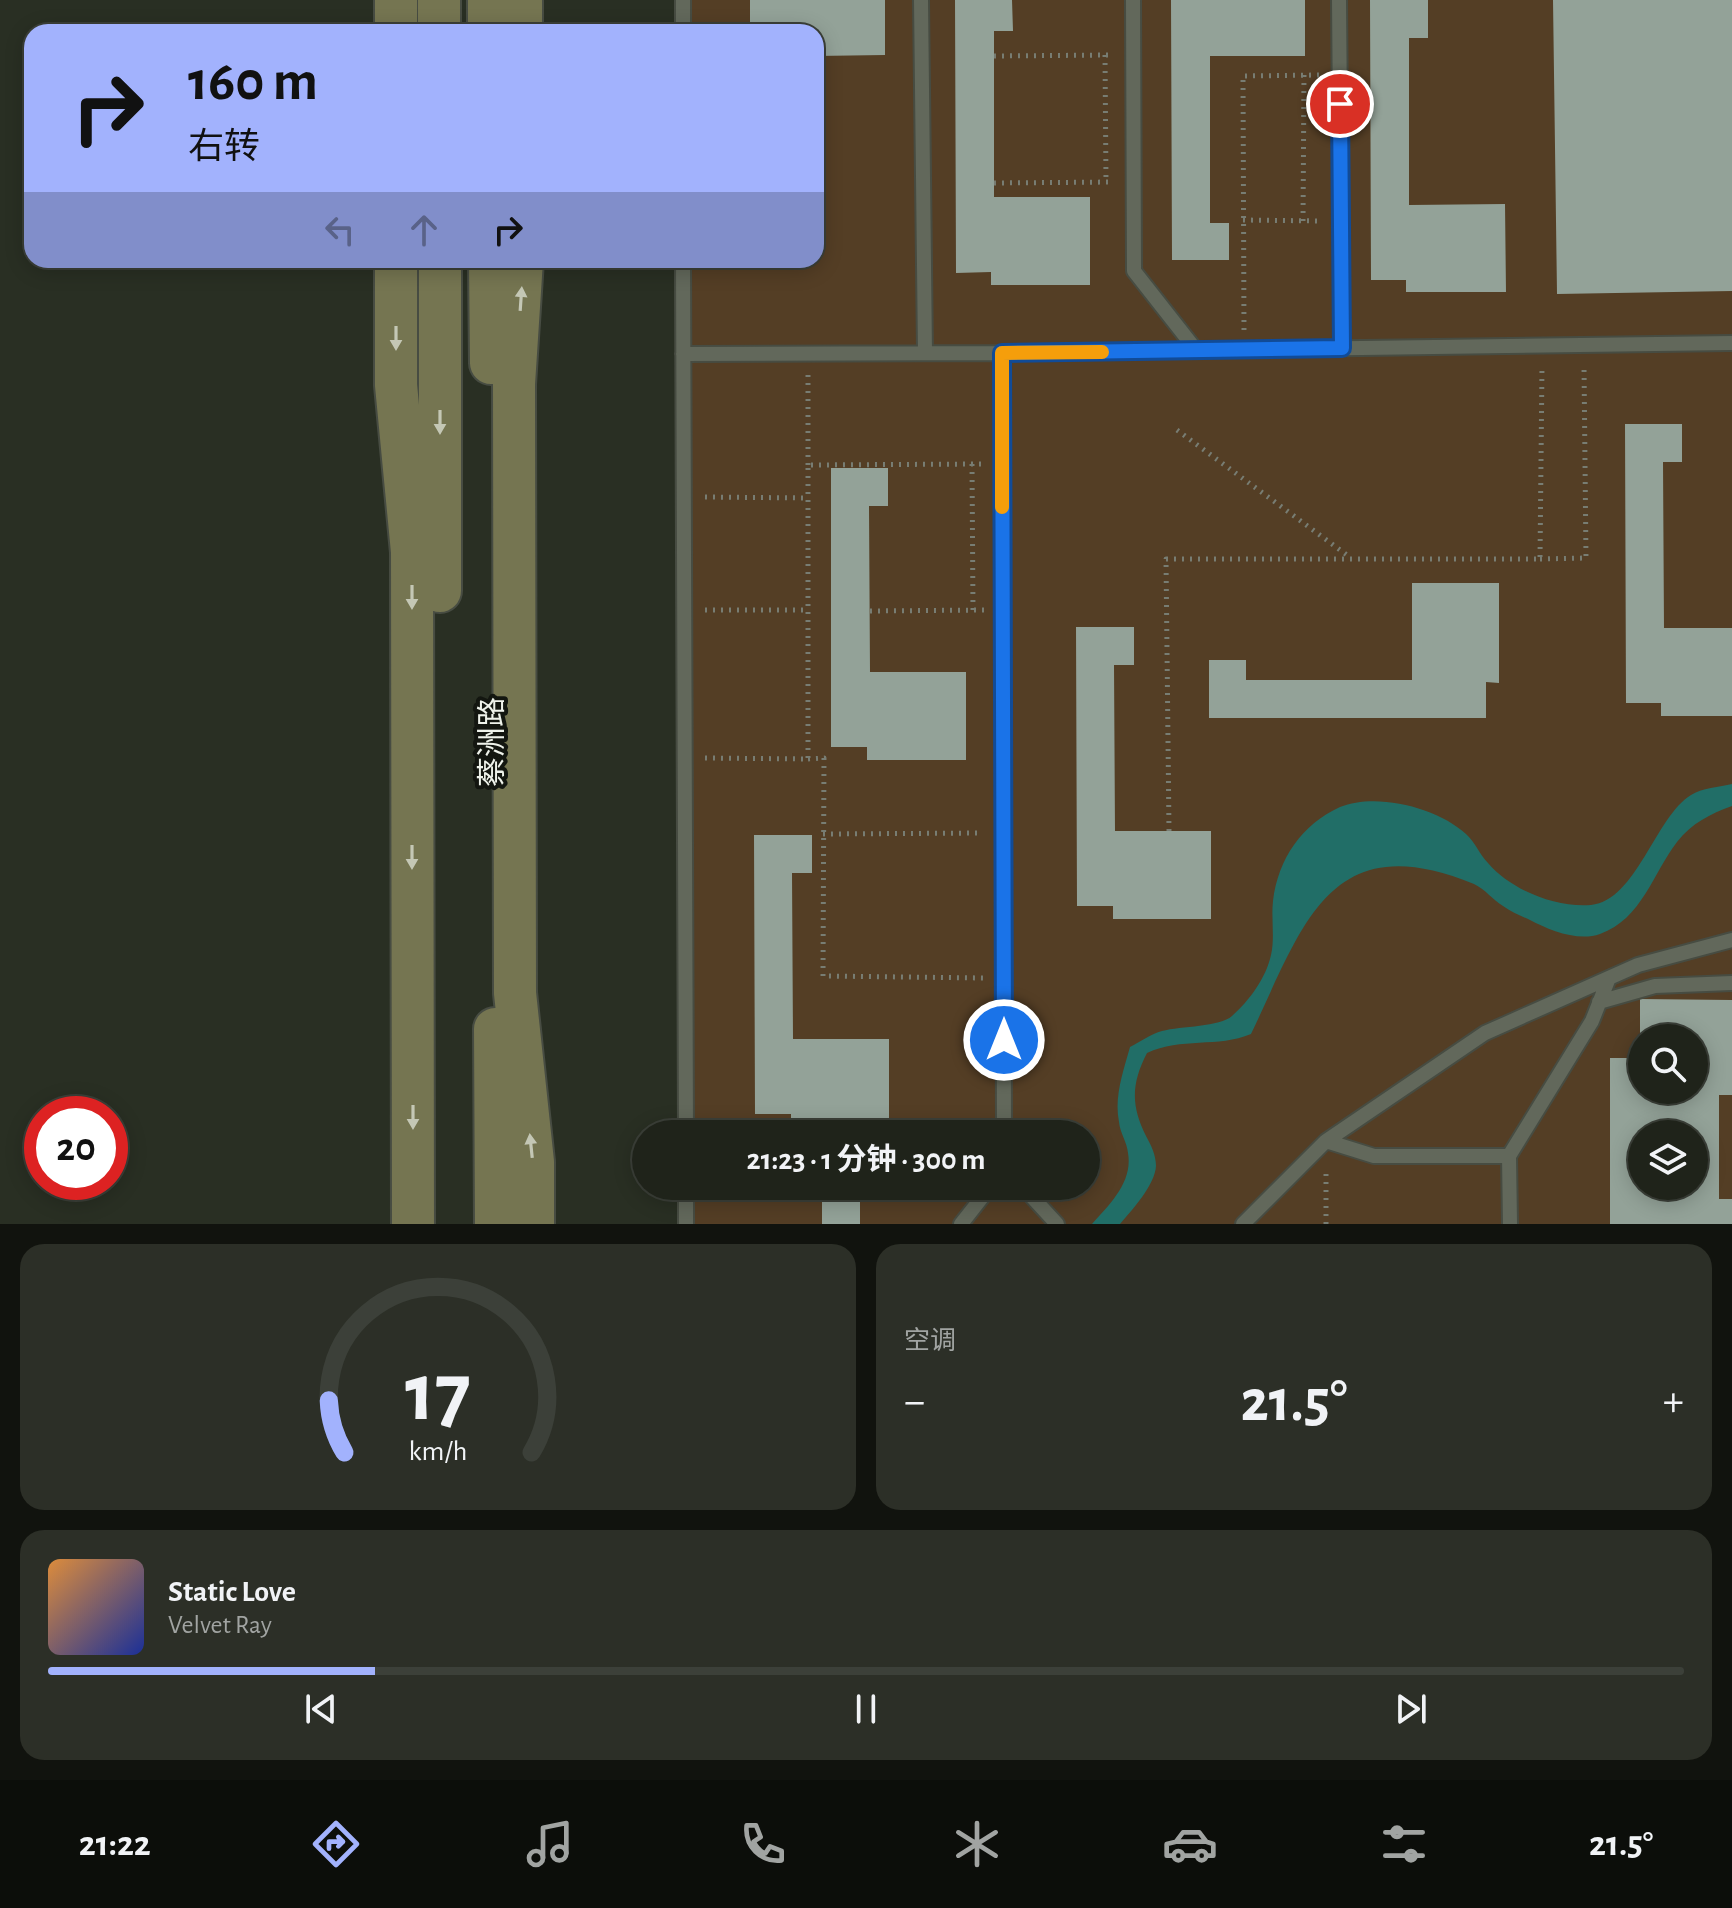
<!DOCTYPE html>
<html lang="zh">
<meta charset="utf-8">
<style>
:root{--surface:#1f231a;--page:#2c2f27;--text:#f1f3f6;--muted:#a1a4a2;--line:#3c4039;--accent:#a2b2fd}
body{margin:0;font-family:"Alegreya Sans","Noto Sans SC",sans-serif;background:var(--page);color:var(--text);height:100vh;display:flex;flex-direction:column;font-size:30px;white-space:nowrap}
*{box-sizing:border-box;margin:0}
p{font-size:26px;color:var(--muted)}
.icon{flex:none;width:44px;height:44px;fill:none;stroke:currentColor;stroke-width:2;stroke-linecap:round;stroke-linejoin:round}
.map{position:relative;height:1224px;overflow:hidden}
.panel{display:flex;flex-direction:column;gap:20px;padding:20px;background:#11130e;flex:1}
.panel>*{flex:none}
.banner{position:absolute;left:24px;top:24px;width:800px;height:244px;border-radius:24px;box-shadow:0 4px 20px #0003,0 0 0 2px var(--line);background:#a2b2fd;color:#111;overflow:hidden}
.buttons{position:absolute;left:1628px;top:1024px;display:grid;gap:16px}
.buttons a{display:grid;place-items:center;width:80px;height:80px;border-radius:50%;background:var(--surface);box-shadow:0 4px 20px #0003,0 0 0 2px var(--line);font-size:40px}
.speed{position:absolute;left:24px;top:1096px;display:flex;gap:16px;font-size:40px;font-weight:700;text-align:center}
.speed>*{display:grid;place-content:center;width:104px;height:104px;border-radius:50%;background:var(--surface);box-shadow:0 4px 20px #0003,0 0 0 2px var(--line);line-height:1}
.speed .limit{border:12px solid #d22;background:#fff;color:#111}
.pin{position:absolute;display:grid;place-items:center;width:68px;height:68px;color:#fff;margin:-34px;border:4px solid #fff;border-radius:50%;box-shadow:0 2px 8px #0007}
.me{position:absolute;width:88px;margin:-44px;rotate:0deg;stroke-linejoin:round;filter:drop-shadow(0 0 6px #0008)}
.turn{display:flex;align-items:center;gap:28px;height:168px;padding:0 32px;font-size:36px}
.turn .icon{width:104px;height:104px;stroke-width:2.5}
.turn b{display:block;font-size:56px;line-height:68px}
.lanes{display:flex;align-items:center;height:76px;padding:0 32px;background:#0003;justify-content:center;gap:40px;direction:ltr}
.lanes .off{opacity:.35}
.big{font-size:60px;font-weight:700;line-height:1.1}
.panel .card{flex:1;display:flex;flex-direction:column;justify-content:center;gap:12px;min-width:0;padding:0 28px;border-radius:24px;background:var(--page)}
.panel .dial{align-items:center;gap:0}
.dial svg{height:208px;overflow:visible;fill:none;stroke:var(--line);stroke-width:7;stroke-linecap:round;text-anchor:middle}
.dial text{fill:var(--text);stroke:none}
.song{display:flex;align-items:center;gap:24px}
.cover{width:96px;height:96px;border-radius:12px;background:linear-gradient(135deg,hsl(30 70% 55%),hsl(230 70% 35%))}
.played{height:8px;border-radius:4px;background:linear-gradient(90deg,var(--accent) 20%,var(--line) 20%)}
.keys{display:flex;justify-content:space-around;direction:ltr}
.heat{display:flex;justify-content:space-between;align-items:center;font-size:44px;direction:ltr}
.panel .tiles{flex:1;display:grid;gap:20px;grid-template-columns:1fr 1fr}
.card:last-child{grid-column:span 2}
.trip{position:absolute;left:632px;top:1120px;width:468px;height:80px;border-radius:40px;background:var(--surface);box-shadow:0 4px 20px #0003,0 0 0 2px var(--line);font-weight:700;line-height:80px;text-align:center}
.tab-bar{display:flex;height:128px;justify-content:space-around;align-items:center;background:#0c0e0a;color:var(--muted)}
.tab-bar .icon{width:56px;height:56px}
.tab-bar .on{color:var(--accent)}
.tab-bar b{font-size:36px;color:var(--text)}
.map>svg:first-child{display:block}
.green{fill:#543e25;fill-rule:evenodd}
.water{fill:#216e67}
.building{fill:#93a298;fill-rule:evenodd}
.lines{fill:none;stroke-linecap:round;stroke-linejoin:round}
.lane-casing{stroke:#474c42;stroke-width:18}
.secondary-casing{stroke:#474c42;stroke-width:46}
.path{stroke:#787d73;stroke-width:5;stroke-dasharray:2 6;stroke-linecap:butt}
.lane{stroke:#62685b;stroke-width:14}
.secondary{stroke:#757551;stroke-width:42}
.oneway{fill:#c4c7b5}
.route-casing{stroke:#114b97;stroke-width:20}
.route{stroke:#1a73e8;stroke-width:14}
.slow{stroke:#f59e0b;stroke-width:14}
.labels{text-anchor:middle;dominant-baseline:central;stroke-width:8;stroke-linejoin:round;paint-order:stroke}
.street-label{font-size:30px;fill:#eff3eb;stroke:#131610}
</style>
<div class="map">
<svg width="1732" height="1224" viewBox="0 0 1732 1224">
<rect width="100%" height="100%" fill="#292f23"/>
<path class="green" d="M683,0H1732V1224H686V1186H1086V1134H686L683,260H816V32H683ZM1642,1038H1694V1090H1642ZM1642,1134H1694V1186H1642Z"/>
<path class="water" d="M1732,784V806C1710,814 1692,823 1677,842C1653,873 1642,919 1600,934C1578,942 1549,930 1530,920C1521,916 1511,912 1503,906C1493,900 1485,889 1474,884C1329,824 1303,926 1251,1034C1218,1048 1181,1037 1147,1053C1131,1084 1131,1106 1146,1136C1151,1145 1156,1155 1156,1166C1155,1185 1132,1210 1120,1224H1092C1110,1204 1133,1182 1128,1153C1127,1142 1120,1133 1119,1122C1114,1097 1123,1072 1130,1047C1140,1042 1151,1034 1162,1031C1181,1026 1220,1027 1232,1016C1249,1001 1266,978 1271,955C1275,938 1271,918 1273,901C1278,859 1302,824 1340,807C1377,792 1438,808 1466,834C1475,842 1480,855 1488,863C1511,890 1556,908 1591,905C1637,900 1655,817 1691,795C1701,788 1720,787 1732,784Z"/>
<path class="building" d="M750,0H885V55L816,56V32H750Z
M955,0H1012L1013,31H994V197H1090V285H991V272L956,273Z
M1171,0H1305V56H1210V223H1229V260H1172Z
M1370,0H1428V38H1409V205L1505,204L1506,292H1406V280H1371Z
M1553,0H1732V291L1557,294Z
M1625,424H1682V462H1663L1664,628H1732V716H1661V703H1626Z
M831,468H888V506H869L870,672H966V760H867V747H831Z
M1412,583H1499V683L1486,682V718H1209V660H1246V680H1412Z
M1076,627H1134V665H1114L1115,831H1211V919H1113V906H1077Z
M754,835H812V873H792L793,1039H889V1127H791V1114H755Z
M1640,999L1732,1000V1095H1719V1199H1732V1224H1610V1058H1642V1090H1694V1038H1640ZM1642,1134H1694V1186H1642Z
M822,1186H860V1224H822Z"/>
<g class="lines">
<g class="lane-casing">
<path id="lane" d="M683,0V32
M921,0L925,353
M1133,0L1134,271L1196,350
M1339,0L1342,348
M683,260L686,1134
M1002,353L1732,343
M683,354L1002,353L1004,1134
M1599,1002L1655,986L1732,983
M1326,1141L1374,1156H1509
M686,1186V1224
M1022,1186L1057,1224
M961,1224L991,1186
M1243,1224L1326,1141L1485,1033L1638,965L1732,940
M1510,1224L1509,1156L1592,1021L1609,978"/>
</g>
<g class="secondary-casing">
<path id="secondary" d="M396,0V32
M439,0V32
M489,0V32
M521,0V32
M396,260V385L412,552L413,1224
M440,260V591
M490,260L491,363
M522,260L514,384L515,993L533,1162V1224
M495,1029L496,1224"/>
</g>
<path class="path" d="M1105,55L1106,182
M994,56L1112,55
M994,183L1113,182
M1243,220L1320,221
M1303,221L1304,75
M1244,330L1243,76L1319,75
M1177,430L1351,558
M972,464L973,610
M808,465V374
M705,497L808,498
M1540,559L1586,558L1584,366
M705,610H808
M870,611L985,610
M705,758L808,759V465L981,464
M808,759L824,758L823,976L984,978
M1169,831L1166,559H1540L1542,366
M823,834L982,833
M1326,1224V1170"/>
<use href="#lane" class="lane"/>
<use href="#secondary" class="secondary"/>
</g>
<defs><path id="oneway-solid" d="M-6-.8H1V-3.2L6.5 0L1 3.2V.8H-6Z" transform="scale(2)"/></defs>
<g class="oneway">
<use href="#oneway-solid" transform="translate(521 299) rotate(-86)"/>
<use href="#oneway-solid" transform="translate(396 338) rotate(90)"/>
<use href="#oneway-solid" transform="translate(440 422) rotate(90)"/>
<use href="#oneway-solid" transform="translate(412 597) rotate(90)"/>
<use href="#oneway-solid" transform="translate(412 857) rotate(90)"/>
<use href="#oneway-solid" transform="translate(413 1117) rotate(90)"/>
<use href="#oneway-solid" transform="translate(531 1146) rotate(-96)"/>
</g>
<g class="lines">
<g class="route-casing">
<path id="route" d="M1004,1040L1002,353L1342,348L1340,104"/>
</g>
<use href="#route" class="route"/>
<path class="slow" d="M1002,507V353L1102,352"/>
</g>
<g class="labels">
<g class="street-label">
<text transform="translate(493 742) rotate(-90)">蔡洲路</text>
</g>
</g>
</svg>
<div class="buttons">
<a><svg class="icon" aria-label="search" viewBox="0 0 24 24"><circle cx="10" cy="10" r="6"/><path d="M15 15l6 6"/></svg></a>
<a><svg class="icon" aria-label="layers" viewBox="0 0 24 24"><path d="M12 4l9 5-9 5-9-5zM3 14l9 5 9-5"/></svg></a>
</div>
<div class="speed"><div class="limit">20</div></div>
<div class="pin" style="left:1340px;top:104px;background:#d93025"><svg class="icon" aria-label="arrive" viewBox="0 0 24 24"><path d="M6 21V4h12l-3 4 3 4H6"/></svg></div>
<svg class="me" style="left:1004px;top:1040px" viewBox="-20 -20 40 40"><circle r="17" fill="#1a73e8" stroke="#fff" stroke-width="3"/><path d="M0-11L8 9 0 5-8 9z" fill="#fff"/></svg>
<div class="trip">21:23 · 1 分钟 · 300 m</div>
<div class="banner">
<div class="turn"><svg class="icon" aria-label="right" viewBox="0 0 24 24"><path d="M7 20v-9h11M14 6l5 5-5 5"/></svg><div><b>160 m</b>右转</div></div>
<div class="lanes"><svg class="icon off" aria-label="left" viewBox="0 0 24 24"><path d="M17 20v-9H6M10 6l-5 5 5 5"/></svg><svg class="icon off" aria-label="ahead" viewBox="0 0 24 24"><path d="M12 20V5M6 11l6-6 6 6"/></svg><svg class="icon" aria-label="right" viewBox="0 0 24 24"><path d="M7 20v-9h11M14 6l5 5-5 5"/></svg></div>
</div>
</div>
<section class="panel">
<div class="tiles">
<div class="card dial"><svg viewBox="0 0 100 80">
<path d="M14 69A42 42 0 1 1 86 69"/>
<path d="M14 69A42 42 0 0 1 8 49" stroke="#a2b2fd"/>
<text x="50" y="56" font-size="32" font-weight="700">17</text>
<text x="50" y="72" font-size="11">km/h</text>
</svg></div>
<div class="card"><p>空调</p>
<div class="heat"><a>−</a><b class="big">21.5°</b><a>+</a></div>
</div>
<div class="card">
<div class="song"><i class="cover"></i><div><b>Static Love</b><p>Velvet Ray</p></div></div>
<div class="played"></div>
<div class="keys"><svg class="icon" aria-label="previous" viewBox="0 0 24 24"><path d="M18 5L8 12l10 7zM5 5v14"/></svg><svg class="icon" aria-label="pause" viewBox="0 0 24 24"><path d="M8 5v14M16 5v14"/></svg><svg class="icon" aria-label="next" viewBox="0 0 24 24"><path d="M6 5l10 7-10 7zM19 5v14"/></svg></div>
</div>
</div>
</section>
<nav class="tab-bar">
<b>21:22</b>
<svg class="icon on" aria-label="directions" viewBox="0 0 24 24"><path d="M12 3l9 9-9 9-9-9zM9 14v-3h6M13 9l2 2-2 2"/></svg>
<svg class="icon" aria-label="music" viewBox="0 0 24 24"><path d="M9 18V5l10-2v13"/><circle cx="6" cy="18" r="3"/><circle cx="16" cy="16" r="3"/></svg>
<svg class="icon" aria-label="phone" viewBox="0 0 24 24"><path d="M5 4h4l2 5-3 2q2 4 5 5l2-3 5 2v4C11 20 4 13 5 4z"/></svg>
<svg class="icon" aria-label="climate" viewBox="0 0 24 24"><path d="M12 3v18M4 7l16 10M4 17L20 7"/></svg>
<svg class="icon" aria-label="car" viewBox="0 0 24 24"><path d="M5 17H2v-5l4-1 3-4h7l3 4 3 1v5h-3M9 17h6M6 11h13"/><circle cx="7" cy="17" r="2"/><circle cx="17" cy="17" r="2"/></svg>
<svg class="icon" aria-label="filters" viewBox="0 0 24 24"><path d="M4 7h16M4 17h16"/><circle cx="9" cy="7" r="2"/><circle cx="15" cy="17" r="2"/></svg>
<b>21.5°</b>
</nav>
